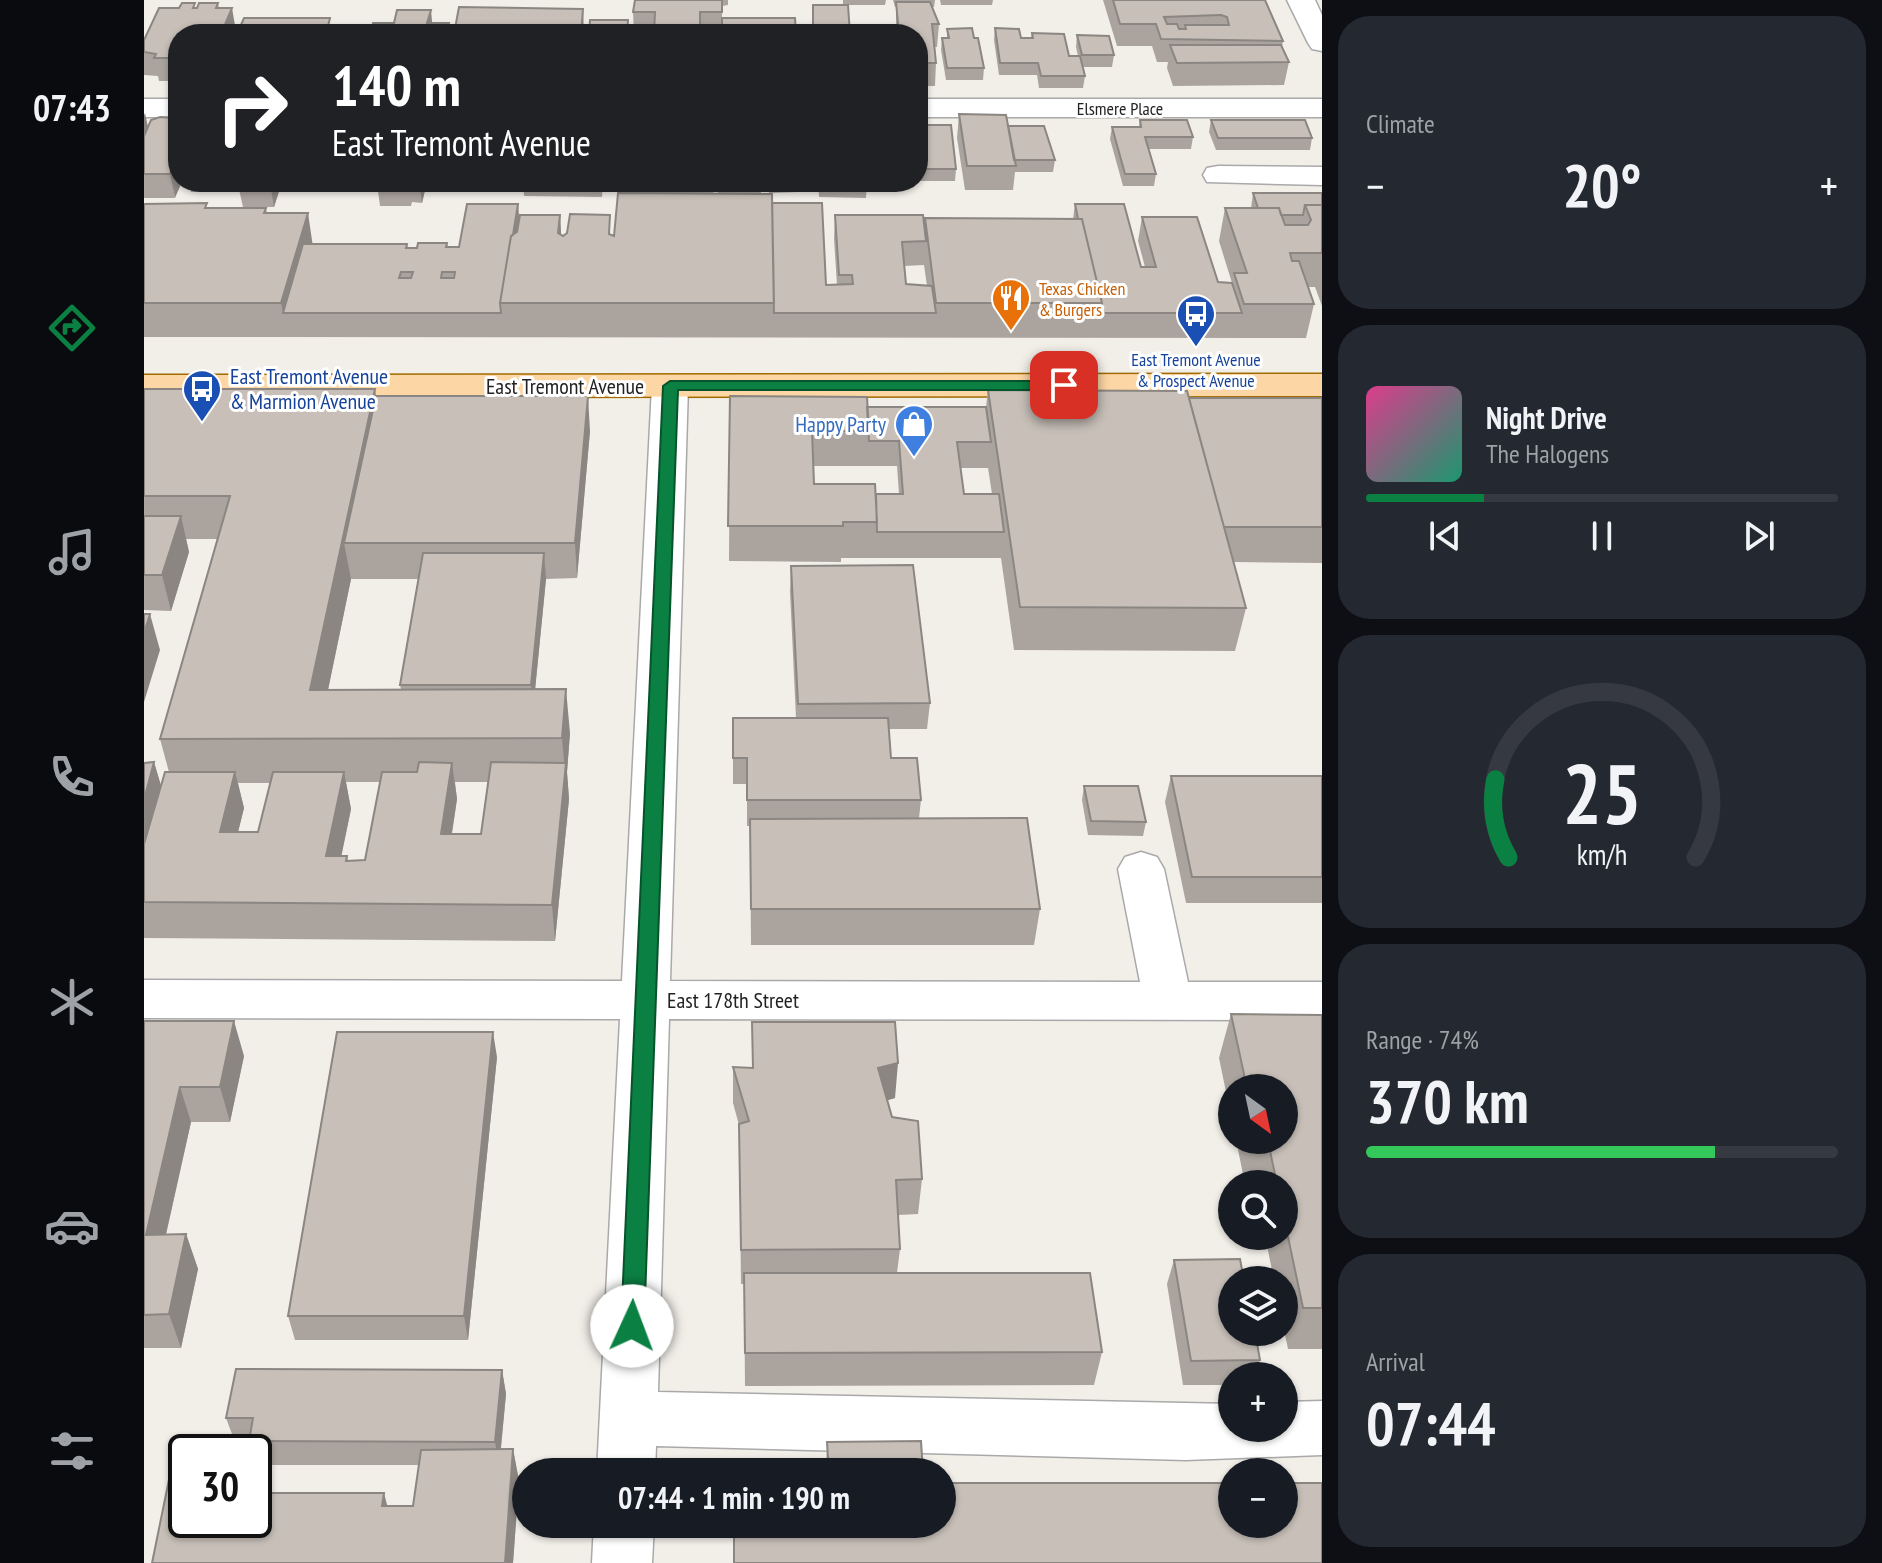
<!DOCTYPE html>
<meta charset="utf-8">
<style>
:root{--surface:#171b24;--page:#242831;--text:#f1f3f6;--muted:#9ea1a6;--line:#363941;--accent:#0b8043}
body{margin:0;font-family:"PT Sans Narrow",sans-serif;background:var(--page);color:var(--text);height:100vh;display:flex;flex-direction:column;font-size:30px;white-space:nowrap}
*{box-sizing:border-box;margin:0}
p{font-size:26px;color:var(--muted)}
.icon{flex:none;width:44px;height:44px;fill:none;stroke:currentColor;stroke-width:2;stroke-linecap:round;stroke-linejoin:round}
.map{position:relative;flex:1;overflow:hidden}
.side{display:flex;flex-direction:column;gap:16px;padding:16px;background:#0d0f14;width:560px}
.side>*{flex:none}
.top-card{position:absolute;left:24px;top:24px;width:760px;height:168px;border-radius:32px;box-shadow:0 2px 6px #0004;background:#202124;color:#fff;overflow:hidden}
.needle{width:52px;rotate:147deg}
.buttons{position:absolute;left:1074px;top:1074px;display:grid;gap:16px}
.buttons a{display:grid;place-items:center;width:80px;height:80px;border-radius:50%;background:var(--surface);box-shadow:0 2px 6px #0004;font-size:40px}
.speed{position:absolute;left:24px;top:1434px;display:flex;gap:16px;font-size:40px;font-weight:700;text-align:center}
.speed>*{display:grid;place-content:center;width:104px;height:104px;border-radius:50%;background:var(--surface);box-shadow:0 2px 6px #0004;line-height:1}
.speed .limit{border:4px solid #111;border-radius:12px;background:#fff;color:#111}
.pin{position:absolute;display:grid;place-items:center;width:68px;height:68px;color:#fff;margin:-34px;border-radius:16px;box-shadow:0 4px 12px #0006}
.me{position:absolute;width:88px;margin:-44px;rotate:2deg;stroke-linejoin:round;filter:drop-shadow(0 0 6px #0008)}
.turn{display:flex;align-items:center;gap:28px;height:168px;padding:0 32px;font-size:36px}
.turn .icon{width:104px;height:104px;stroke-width:2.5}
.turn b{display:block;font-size:56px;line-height:68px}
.big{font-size:60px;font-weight:700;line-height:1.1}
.side .widget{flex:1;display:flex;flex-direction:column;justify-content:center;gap:12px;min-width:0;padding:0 28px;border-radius:32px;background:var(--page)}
.side .dial{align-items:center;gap:0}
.dial svg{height:208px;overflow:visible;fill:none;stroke:var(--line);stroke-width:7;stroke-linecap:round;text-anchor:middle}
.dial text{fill:var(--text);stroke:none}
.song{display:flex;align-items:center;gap:24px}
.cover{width:96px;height:96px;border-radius:12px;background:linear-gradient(135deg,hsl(330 70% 55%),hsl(160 70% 35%))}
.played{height:8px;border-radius:4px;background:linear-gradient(90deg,var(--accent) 25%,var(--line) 25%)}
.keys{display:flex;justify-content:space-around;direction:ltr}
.heat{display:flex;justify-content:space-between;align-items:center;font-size:44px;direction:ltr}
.charge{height:12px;border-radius:6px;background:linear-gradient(90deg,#34c759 74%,var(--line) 0)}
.trip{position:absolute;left:368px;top:1458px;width:444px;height:80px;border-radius:40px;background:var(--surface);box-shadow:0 2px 6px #0004;font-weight:700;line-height:80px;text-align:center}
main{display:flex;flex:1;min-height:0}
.menu{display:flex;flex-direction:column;width:144px;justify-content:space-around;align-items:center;background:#090b0e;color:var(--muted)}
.menu .icon{width:56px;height:56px}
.menu .current{color:var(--accent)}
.menu b{font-size:36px;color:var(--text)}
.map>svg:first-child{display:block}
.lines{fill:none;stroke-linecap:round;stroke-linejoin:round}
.minor-casing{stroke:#a9a9a9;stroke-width:3}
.major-casing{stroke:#a06b00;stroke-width:3}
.minor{fill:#fff;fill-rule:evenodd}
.major{fill:#fcd6a4;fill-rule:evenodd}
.wall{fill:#aba49e;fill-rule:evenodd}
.shaded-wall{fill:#8b8681}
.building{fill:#c7bfb8;stroke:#8b8681;stroke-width:2;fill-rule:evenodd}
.route{fill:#0b8043;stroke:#07532c;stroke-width:2}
.labels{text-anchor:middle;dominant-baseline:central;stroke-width:6;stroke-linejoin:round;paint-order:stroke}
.far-street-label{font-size:18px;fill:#222;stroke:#fff}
.far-food-label{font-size:18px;fill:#c56008;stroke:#fff;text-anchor:start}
.far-transit-label{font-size:18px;fill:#164399;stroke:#fff}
.transit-label{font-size:22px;fill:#164399;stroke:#fff;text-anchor:start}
.street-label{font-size:22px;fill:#222;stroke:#fff}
.shop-label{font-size:22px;fill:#366cbe;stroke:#fff;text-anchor:end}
</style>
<main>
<nav class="menu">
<b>07:43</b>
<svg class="icon current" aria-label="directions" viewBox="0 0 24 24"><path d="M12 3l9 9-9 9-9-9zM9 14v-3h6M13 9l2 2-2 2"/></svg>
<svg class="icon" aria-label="music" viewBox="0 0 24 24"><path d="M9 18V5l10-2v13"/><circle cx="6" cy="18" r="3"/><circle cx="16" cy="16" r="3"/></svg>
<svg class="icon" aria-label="phone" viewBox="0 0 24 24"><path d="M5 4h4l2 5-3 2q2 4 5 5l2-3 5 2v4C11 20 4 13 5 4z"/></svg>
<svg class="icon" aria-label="climate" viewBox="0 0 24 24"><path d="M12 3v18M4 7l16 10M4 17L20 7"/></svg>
<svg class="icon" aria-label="car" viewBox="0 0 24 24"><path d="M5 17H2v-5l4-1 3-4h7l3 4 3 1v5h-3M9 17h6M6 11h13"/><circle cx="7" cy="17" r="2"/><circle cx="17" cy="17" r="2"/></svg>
<svg class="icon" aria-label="filters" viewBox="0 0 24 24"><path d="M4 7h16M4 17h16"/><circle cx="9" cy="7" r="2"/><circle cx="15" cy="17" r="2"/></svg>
</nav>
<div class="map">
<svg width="1178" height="1563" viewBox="0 0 1178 1563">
<rect width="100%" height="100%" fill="#f2efe9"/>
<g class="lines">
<g class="minor-casing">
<path id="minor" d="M1143,0H1171L1178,15V51L1168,49L1164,43Z
M0,99H34V117H0Z
M774,99H1178V117H774Z
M1074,166L1178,167V185L1063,182L1059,175L1063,168Z
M526,375L539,378L544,386L526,981L996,982L974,869L981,857L997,852L1013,857L1020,869L1044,982H1178V1020L525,1019L514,1392L1088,1404V1428H1140V1402L1178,1401V1455L1042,1460L512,1446L511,1472H453L476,1019L0,1018V980L478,981L508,386L513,378Z
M450,1524H510L508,1563H448Z"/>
</g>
<g class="major-casing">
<path id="major" d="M1178,374V396L0,397V375Z"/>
</g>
<use href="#minor" class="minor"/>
<use href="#major" class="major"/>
</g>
<path class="wall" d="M491,0H584V5L578,6V34H490L489,12Z
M699,0H742L741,5H699Z
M749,0H791L790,7H788L795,24L793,47H791L792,63L791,86H774V34H717L752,31V7H751Z
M796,0H849L848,5H797Z
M959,0H1121L1139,41L1138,47L1145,62L1140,85L1029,86L1023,68L1024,62H1013L1008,46H973Z
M74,3L75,8L92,31L91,34H34V81H15L14,76L0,75V40L52,8Z
M851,28L877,38H887L888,33L925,56H934L932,47L933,35L970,55L968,67H939L941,76L939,88H895L893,75H855L850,40Z
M803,29L830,38L840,68L839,80H802L797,50L798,38H803Z
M0,113L4,127L16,117L31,198H0Z
M815,114L864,126L911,160L909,172H871L869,190H821L813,138Z
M996,120L1049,137L1047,149H1004L1012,174L1010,186H979L966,139L968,127H995Z
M1067,120L1168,138L1166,150H1072L1065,132Z
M774,125L812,169L811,181H774Z
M45,182H138L130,207H99L94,185H73L71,192H47Z
M155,182H184L183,186H156Z
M196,182H283L278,203L268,202L267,206H236L233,184V186L196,185Z
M289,182H327L325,192H290Z
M379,182H459L458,197L380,196Z
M483,182H570L569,194H574V182H617V194L628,203L682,285H693L690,239L691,215L780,225L781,218L929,219L931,204L997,267H1001L994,241L998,217L1074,282L1088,283L1075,241L1081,208H1107L1109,193H1178V306L1171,287H1164L1170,304L1162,338L0,337V204L64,208H122L123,213L169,244H263L264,248H273L303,243L304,247H315L374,204L375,220L416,215L417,235L419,236L467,235L470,236L484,194ZM780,265L783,286L762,284L760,266Z
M624,182H654V192L625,193Z
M674,182H723L722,198L675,197Z
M0,389L232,396L446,431L433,578L402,579L391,689L426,733L423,772L425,799L411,941L0,938V763L10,762L17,786L25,772L16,739L73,539H42L45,552L27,611L0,610ZM207,579H274L256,685L257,689L184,690ZM202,782H236L221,860L204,861L203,856H197L207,809ZM311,782H344L337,834H308L313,799ZM94,783H126L114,832H94L100,808Z
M844,390L1045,398H1178V563L1089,562L1102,608L1091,651L870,650L857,558H697V562L585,561L586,396L723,407H842ZM670,466H753L755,494H732L670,484ZM816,468H844L848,494H820Z
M647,566L786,703L783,729H745L747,758L777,800L775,818L896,909L890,945H607L606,826H603V784H589V718H652L646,592Z
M1027,776H1178V903H1042L1021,802Z
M940,786L1002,822L999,836L944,835L938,800Z
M1087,1014L1178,1015V1349H1144L1140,1330V1280H1130L1121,1236H1140V1184H1101L1092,1140H1140V1088H1088V1121L1075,1058Z
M0,1021L100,1056L86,1122H47L22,1235L42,1234L54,1269L37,1348H0Z
M608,1022L751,1098L743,1100L748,1117L778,1179L774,1214L754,1215L756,1249L753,1273L958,1352L950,1385L601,1386L600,1284H597L595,1125L589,1103V1067L608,1068Z
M353,1057L324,1340H151L144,1316Z
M1030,1260L1116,1360L1110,1376H1088V1385H1039L1023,1284Z
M358,1370L362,1394L357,1449H369L375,1481L369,1563H8L108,1450L105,1442H91L82,1418ZM120,1465H275L269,1506H244L124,1493L126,1482Z
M683,1442L779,1472H682Z"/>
<path class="shaded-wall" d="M88,8L92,31L91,34H77Z
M439,9L440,34H437Z
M287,10L289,32L283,23Z
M1,113L6,137L0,151V116Z
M34,155V182H38L31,198L26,174Z
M69,182H73V185L71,192Z
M126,182H138L130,207L126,183Z
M275,182H283L278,203Z
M374,204L376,229L359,303Z
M164,213L169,247L139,313L137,303Z
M416,215L418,249L414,233Z
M231,389L237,431L200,543L207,579L175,733L166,690Z
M444,396L446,431L433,578L431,543Z
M37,516L45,552L27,611L18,575Z
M400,553L402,579L389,711L387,685Z
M6,614L16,650L0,702V633Z
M422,689L426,733L423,772L425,799L411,941L408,905L421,772L418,738Z
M10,762L18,789L0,855V800Z
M308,763L313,799L302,870L297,834Z
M91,772L100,808L85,868L76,832Z
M200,772L207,809L190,892L182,856Z
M90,1021L100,1056L86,1122L76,1087Z
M349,1032L353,1057L324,1340L320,1316Z
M754,1063L751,1098L731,1104L734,1068Z
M36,1087L47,1122L14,1269L2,1235Z
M42,1234L54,1269L37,1348L25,1314Z
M358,1370L362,1394L355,1465L351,1442Z
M369,1449L375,1481L369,1563H361Z
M115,1450L126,1482L119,1525L110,1500V1478Z
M240,1493L248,1524L238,1506Z"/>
<path class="building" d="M491,0H578V12H556V34H510L511,12H489Z
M969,0H1121L1139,41L1017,39L1012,24H976ZM1077,15L1083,17L1085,25H1041L1042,29H1035L1033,24H1023L1020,17Z
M752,2H786L795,24H788L792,63H774V34H755Z
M38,3H51L49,8H53L55,3H74L72,8H88L77,34H34V58H10L12,54L0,52V40L15,8H35Z
M669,5H704L706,34H669Z
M315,7L439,9L437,34H310Z
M253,10H287L283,23H305L302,34H226L229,23H250Z
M100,18H186L184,26H219L216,34H93Z
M578,18H651L652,34H578Z
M446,20H484L483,34H445Z
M828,28L830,38H834L840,68H803L798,38H805L803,29Z
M851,28L875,29L877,38H889L888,33L920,34L925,56H936L941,76H897L894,63H856Z
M718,31H753L754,34H718Z
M933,35L965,36L970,55H938Z
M1026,45H1137L1145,62L1033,63Z
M815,114L862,115L872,166H823Z
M16,117L34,118V155L26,174H0V136L7,120Z
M996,120H1043L1049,137H1001L1012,174H981L968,127H997Z
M1067,120H1161L1168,138H1074Z
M774,125H807L812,169H774Z
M864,126H900L911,160H870Z
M94,182H126V183Z
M379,182H457V184H379Z
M474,193L628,194L630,303H356L367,236L373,232L376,215H416L414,233L419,236L423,233L426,214L466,215L465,234L470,236Z
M1109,193H1178V205H1161L1159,215H1137L1135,208H1114Z
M63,203L61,208H122L120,213H164L137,303H0V204Z
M628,203H678L682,285L709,284L708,275H695L691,215H779L782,241L758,242L762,284L788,286L792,313H630Z
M323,204H374L369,235L367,236L356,303L357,313H139L159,244H263L262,248H273L274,243H303L302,247H315ZM257,272H269L267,278H255ZM298,272H311L310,278H297Z
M931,204H980L997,267H1012L998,217H1053L1074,282L1088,283L1098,313H956L958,303L938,219H934Z
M1161,205H1178V253H1146L1148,261H1155L1170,304H1100L1090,273H1103L1081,208H1135L1141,225H1164L1167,220Z
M781,218L938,219L958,303H792Z
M0,389H231L166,690L422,689L418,738L16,739L86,496H0Z
M844,390L1043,391L1102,608L876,607Z
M232,396H444L431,543H200Z
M586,396L723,397L725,431H668L670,484H731L733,522H699V526H584Z
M1045,398H1178V527H1080Z
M723,407H842L847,442H813L820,494H855L860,532H733L732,494H759L755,441H725Z
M0,516H37L18,575H0Z
M279,553H400L387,685H256Z
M769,565L786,703L654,704L647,566Z
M0,614H6L0,633Z
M589,718H744L747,758H773L777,800H603V758H589Z
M10,762L0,800V763Z
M275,762L308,763L297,834H337L347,762L422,763L408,905L0,902V844L21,772H91L76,832H114L129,772H200L182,856H203L202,861L221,860L238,772H273Z
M1027,776H1178V877H1048Z
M940,786H994L1002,822L947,821Z
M883,818L896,909H607L606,819Z
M1087,1014L1178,1015V1308H1159L1140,1218V1184H1133L1125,1146H1116L1114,1140H1140V1088H1103Z
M0,1021H90L76,1087H36L2,1235L42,1234L25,1314L0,1315Z
M608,1022H751L754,1063L734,1068L748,1117L774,1121L778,1179L752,1180L756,1249L597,1250L595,1124L605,1121L589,1067L609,1068Z
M193,1032H349L320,1316H144Z
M1096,1259L1100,1280H1088V1332H1111L1116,1360L1047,1361L1030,1260Z
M600,1273H946L958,1352L601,1353Z
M92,1369L358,1370L351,1442L105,1441L109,1418H82Z
M777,1441L779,1472H685L683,1442Z
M369,1449L361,1563H8L31,1450H115L110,1478V1452H42V1520H110V1493H240L238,1506H269L277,1450Z
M798,1483H1088V1524H1140V1483H1178V1563H590V1524H798Z"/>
<path class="route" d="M526,381H920L927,385L920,390H534L500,1326L496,1334L488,1337L480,1334L477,1326L519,386Z"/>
<defs>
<g id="restaurant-pin" transform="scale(2)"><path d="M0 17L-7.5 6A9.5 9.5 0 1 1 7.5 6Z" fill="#e8710a" stroke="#fff"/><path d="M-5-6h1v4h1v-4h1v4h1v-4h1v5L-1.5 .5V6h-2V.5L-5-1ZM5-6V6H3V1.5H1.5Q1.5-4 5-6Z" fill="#fff"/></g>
<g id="bus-pin" transform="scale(2)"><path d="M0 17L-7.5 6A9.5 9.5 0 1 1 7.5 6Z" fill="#1a4fb4" stroke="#fff"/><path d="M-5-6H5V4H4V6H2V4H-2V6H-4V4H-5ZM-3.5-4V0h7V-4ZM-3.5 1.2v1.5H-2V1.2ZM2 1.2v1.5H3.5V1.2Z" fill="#fff"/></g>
<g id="shop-pin" transform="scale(2)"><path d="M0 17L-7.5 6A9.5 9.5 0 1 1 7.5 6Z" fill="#3f7fe0" stroke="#fff"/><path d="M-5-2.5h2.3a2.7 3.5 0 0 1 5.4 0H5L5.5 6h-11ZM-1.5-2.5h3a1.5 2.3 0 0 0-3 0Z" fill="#fff"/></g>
</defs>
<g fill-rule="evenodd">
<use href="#restaurant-pin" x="867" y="298"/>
<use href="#bus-pin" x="1052" y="314"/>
<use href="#bus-pin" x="58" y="389"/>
<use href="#shop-pin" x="770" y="424"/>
</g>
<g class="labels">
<g class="far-street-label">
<text x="976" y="108">Elsmere Place</text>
</g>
<g class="far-food-label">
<text x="895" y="288">Texas Chicken<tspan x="895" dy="21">&amp; Burgers</tspan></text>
</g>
<g class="far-transit-label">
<text x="1052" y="359">East Tremont Avenue<tspan x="1052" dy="21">&amp; Prospect Avenue</tspan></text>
</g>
<g class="transit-label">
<text x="86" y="376">East Tremont Avenue<tspan x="86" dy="25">&amp; Marmion Avenue</tspan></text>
</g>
<g class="street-label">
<text x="421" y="386">East Tremont Avenue</text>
<text x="589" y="1000">East 178th Street</text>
</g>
<g class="shop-label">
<text x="742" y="424">Happy Party</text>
</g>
</g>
</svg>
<div class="buttons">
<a><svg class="needle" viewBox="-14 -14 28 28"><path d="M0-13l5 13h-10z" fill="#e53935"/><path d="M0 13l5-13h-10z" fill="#9ea1a6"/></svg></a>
<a><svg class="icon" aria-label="search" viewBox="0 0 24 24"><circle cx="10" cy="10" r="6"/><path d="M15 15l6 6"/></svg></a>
<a><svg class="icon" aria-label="layers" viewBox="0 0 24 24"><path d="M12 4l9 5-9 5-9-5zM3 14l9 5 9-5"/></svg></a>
<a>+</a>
<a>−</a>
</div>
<div class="speed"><div class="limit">30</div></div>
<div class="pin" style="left:920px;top:385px;background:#d93025"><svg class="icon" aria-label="arrive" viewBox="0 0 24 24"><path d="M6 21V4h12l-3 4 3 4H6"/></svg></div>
<svg class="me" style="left:488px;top:1326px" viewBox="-20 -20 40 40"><circle r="19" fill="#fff"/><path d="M0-13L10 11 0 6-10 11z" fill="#0b8043"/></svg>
<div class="trip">07:44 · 1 min · 190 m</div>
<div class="top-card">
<div class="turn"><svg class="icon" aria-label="right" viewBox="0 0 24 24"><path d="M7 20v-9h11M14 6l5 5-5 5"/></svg><div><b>140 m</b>East Tremont Avenue</div></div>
</div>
</div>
<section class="side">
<div class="widget"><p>Climate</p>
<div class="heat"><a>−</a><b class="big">20°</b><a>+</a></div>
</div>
<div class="widget">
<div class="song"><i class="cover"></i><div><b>Night Drive</b><p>The Halogens</p></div></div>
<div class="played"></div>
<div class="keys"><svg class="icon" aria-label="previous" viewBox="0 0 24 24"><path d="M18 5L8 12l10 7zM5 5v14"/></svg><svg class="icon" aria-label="pause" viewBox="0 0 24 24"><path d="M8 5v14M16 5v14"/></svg><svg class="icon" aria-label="next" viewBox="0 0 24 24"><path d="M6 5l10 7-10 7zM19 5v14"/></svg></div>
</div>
<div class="widget dial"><svg viewBox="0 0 100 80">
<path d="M14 69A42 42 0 1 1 86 69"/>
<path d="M14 69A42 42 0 0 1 9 39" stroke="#0b8043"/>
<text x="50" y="56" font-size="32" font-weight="700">25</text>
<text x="50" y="72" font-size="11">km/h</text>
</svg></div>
<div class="widget"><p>Range · 74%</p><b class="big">370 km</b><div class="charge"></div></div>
<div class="widget"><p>Arrival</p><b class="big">07:44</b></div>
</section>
</main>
